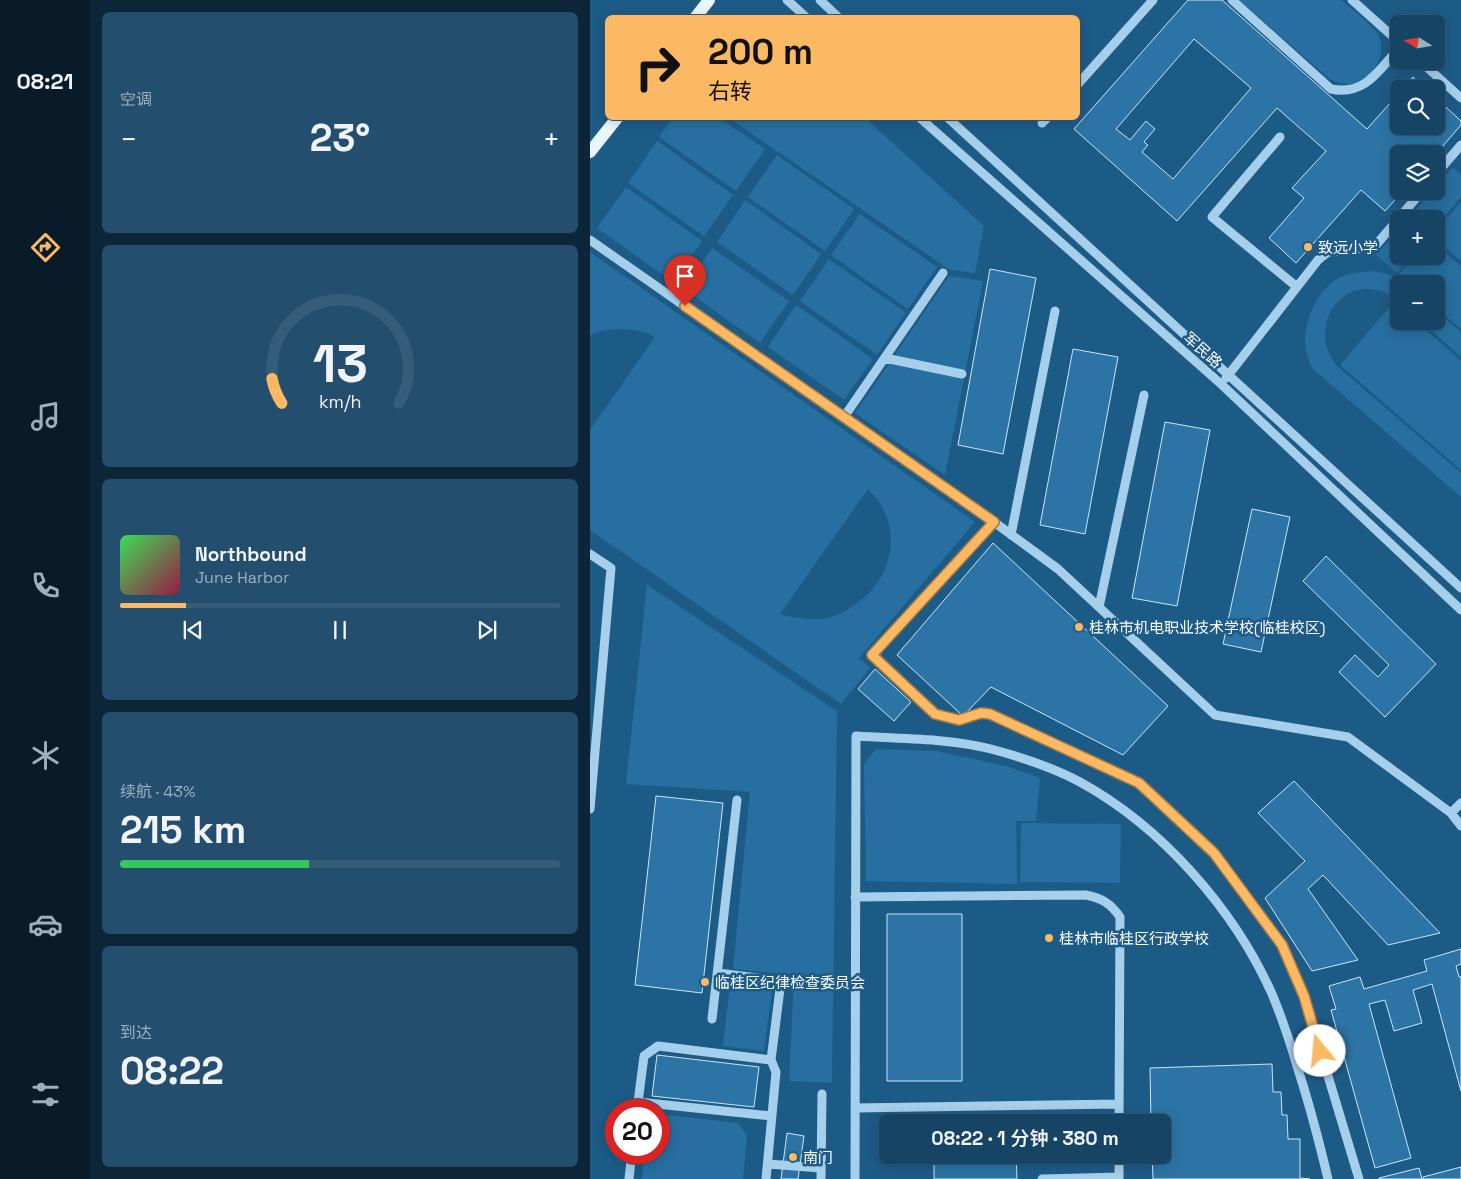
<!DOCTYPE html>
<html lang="zh">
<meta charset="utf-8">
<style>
:root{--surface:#164465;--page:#234e6e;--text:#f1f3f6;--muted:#9eb0bf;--line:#355c79;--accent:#fbb964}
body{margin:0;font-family:"Space Grotesk","Noto Sans SC",sans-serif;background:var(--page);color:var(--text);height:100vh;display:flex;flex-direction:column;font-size:19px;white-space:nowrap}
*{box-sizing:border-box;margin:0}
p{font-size:16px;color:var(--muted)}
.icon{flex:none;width:28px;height:28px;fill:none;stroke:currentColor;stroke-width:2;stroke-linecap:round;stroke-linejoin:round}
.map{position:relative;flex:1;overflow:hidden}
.details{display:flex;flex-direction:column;gap:12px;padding:12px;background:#0c2538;width:500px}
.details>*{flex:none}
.hud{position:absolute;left:15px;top:15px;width:475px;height:105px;border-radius:8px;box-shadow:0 2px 12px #0003,0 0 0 1px var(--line);background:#fbb964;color:#111;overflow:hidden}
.needle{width:32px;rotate:281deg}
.fabs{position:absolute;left:800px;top:15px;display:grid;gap:10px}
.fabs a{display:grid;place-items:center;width:55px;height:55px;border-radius:8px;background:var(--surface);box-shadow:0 2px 12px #0003,0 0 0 1px var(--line);font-size:25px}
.speed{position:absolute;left:15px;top:1099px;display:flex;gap:10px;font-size:25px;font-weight:700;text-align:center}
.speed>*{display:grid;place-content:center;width:65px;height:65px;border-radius:50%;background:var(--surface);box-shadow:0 2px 12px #0003,0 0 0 1px var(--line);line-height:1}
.speed .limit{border:8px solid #d22;background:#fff;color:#111}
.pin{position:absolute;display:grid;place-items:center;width:42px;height:42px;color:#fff;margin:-51px -21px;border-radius:50% 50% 50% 0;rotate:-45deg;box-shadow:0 0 5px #0007}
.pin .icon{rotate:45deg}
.me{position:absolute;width:55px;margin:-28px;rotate:343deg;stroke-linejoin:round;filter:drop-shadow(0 0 4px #0008)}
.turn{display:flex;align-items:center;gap:18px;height:105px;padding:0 20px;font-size:22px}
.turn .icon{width:65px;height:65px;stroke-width:2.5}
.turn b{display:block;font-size:35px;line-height:42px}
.big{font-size:38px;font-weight:600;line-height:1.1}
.details .tile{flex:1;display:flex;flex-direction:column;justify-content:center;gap:8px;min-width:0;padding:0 18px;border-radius:8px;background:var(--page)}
.details .dial{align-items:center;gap:0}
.dial svg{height:130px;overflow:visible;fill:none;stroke:var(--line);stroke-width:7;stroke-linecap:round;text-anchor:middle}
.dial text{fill:var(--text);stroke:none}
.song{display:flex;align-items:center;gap:15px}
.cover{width:60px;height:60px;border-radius:8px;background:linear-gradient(135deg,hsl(130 70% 55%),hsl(340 70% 35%))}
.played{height:5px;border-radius:2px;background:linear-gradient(90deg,var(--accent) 15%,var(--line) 15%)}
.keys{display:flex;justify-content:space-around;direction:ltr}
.heat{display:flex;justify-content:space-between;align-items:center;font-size:28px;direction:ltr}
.charge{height:8px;border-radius:4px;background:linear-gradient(90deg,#34c759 43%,var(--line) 0)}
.trip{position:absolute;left:289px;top:1114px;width:292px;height:50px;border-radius:8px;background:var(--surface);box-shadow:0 2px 12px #0003,0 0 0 1px var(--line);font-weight:600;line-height:50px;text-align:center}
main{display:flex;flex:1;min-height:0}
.dock{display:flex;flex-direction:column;width:90px;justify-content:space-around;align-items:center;background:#091b28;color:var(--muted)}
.dock .icon{width:35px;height:35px}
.dock .current{color:var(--accent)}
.dock b{font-size:22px;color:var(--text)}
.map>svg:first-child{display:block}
.green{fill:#266fa0;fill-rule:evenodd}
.building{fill:#2c74a5;stroke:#cbe6f8;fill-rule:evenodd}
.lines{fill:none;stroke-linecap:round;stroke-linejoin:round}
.minor{stroke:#a6cfeb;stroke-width:9}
.major{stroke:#ebf5fe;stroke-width:12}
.route-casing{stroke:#a37841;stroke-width:12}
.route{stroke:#fbb964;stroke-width:9}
.poi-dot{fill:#fbb964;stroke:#1d5b87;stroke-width:2}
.labels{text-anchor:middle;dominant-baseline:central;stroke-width:5;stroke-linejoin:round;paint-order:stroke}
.poi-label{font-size:15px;fill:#fff;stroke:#1d5b87;text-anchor:start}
.street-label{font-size:15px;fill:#fff;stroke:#1d5b87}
</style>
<main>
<nav class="dock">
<b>08:21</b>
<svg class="icon current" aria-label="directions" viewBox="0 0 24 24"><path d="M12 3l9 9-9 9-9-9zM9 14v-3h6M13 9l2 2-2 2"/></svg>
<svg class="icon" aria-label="music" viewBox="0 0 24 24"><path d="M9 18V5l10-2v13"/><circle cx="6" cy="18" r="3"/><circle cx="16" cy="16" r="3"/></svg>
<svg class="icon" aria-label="phone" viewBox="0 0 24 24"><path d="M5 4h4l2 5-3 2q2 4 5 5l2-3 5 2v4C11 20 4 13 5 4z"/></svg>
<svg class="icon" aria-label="climate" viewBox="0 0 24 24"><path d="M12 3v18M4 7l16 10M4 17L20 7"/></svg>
<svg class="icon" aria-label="car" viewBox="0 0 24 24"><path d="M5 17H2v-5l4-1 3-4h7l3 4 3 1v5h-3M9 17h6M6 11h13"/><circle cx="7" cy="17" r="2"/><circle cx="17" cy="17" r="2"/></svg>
<svg class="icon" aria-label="filters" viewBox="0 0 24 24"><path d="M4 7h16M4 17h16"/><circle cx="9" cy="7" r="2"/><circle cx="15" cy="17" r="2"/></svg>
</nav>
<section class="details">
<div class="tile"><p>空调</p>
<div class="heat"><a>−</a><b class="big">23°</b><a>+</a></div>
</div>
<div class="tile dial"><svg viewBox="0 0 100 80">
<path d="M14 69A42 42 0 1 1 86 69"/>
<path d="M14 69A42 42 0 0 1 8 54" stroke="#fbb964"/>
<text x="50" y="56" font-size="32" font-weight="700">13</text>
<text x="50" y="72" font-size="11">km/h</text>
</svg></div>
<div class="tile">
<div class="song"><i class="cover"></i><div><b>Northbound</b><p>June Harbor</p></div></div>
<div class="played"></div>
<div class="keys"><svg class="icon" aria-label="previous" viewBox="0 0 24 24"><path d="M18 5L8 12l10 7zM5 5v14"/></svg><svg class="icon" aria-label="pause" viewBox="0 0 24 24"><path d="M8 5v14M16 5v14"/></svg><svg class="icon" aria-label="next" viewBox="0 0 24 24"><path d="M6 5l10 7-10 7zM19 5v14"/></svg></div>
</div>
<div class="tile"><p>续航 · 43%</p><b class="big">215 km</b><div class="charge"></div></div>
<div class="tile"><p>到达</p><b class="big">08:22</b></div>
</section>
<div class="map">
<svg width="871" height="1179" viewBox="0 0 871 1179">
<rect width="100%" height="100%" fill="#1d5b87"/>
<path class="green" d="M649,0H751C760,8 783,25 788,35C798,52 784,76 767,83C758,86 748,83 740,79Z
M83,118H129L175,149L146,191L69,137Z
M139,118H275L394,226L385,273L360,270Z
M67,141L143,195L114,236L38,183Z
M187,155L264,209L235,251L158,197Z
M863,167L871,175V197L846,226V219H818L842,191H846V186Z
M36,187L112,241L83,282L7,228Z
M155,200L231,254L203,295L127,242Z
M871,202V261L846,239V231Z
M270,214L347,267L318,309L241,255Z
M809,229V256H821L807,273L786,255Z
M846,245L871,266V329L846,308V284H818L808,276L824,256H846Z
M122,248L199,301L170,343L94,289Z
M0,252L385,522L269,658L280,668L251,704L0,530V430L65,337C47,327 19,327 0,335ZM278,489C315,525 305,579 263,606C253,613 240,619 228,619C215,620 202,617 190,614Z
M239,259L316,313L287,355L210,301Z
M783,271L805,276L814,284H809V302C763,262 711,322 747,366L871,473V497L722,368C719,361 716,354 715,346C714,319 729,284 756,275C765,272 774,272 783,271Z
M359,276L393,281L355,475L265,413Z
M804,302L809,306V321H826L871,361V470L750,365Z
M206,305L283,359L254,400L178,347Z
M846,311L871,332V357L831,321H846Z
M57,585L247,711L242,1083L199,1081L204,975L143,969L160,792L36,784Z
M286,749L346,751L416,766L450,778L446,821H426L427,884L276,881L274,764Z
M431,823L531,824L530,883L430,882Z
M140,984L182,989L174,1051L133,1046Z
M69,1114L148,1123L157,1136L153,1179H52L54,1153L69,1152Z"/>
<path class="building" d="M598,0H632L777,129L809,93V126H846V98L871,121V125L846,154H809V191H813L795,211L771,190L706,263L679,238L714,198L702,188L736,151L687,108L587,221L484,129ZM604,39L661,88L583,179L552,152L558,145L554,142L565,129L556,121L540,140L526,129Z
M823,77L835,89H812Z
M400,269L446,278L413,454L368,445Z
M483,349L528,357L495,534L450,525Z
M575,422L620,430L587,606L542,598Z
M662,509L700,517L671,652L633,644Z
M403,543L578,706L533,755L401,687L373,716L307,655Z
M736,556L846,664L795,717L749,672L765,655L788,677L799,665L713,581Z
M285,669L321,702L304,721L268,689Z
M704,781L850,933L798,945L733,875L718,889L768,960L722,971L675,898L715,861L668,813Z
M66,796L133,803L112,993L45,985Z
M297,914H372V1081H297Z
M871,949V964L866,966L869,977H871V1091L842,984L823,990L832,1023L804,1031L795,1000L779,1004L821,1158L785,1168L741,1010L746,1009L739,986L770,977L774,989L837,971L834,960Z
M67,1055L169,1067L164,1107L62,1096Z
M682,1064L683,1092H691L692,1115H697L698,1139H710V1178L720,1179H563L562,1155H572V1122H561L560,1068Z
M425,1121V1122H343Z
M197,1133L214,1136L208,1179H191Z
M344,1155H426L427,1179H344Z
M871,1167V1179H833V1177Z
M829,1168L832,1179H789V1178Z"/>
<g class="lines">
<path class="minor" d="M197,0L217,18
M230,0L249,18
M642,0L741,89C775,96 789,70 809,48
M762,0L809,42
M830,61L871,98
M488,84L563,0
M330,118L631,384L871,610
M358,118L871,588
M452,123L457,118
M690,137L622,217L707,287
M846,174L871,145
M0,240L404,522L468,569L625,715L758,737L861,813L871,803
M295,358L372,374
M636,378L728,260L738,252L763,250L786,245L832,191
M254,417L353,273
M404,522L282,655L345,714L369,720L391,713L400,714L549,783L624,853L692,945L714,996L769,1179
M421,535L465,311
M0,554L21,568L0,809
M509,607L554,395
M861,813L871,826
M265,897L496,895C512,898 521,904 530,917L529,1122
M128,973L191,981L181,1060
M122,1019L147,800
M48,1102L182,1116
M265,1108L529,1104
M47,1110L54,1056L68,1046L181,1060L186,1072L176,1179
M529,1155V1179
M178,1164L231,1168
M39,1179L42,1152
M231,1179L232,1094
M265,1179L266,736C309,739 359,738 401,749C431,757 462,767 490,782C572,827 644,909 682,994C692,1018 700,1042 707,1066C719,1103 729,1141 738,1179
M452,1179L529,1177"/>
<path class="major" d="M105,18L119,0
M0,152L27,118"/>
</g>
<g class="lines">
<g class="route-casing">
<path id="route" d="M95,306L404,522L282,655L345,714L369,720L391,713L400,714L549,783L624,853L692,945L714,996L730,1051"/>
</g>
<use href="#route" class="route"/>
</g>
<g class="poi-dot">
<circle cx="718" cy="247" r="5"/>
<circle cx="489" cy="627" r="5"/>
<circle cx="459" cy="938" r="5"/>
<circle cx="115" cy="982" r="5"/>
<circle cx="203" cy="1157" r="5"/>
</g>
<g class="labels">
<g class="poi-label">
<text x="728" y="247">致远小学</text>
<text x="499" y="627">桂林市机电职业技术学校(临桂校区)</text>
<text x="469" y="938">桂林市临桂区行政学校</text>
<text x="125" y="982">临桂区纪律检查委员会</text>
<text x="213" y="1157">南门</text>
</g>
<g class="street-label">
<text transform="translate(613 350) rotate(42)">军民路</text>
</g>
</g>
</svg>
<div class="fabs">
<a><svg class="needle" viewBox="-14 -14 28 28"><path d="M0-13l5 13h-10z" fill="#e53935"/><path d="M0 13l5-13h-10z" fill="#9eb0bf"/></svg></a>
<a><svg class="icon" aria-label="search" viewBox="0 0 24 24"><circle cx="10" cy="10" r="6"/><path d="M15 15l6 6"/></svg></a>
<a><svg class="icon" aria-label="layers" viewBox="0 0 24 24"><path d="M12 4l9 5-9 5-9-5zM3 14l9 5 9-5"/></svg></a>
<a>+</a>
<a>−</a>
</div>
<div class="speed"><div class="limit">20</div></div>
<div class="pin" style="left:95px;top:306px;background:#d93025"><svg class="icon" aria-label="arrive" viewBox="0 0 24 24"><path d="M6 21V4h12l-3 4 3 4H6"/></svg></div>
<svg class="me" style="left:730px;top:1051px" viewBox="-20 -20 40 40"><circle r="19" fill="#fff"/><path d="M0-13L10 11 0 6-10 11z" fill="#fbb964"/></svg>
<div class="trip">08:22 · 1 分钟 · 380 m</div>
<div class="hud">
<div class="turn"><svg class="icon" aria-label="right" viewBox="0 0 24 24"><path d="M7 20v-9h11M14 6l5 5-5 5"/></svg><div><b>200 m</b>右转</div></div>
</div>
</div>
</main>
